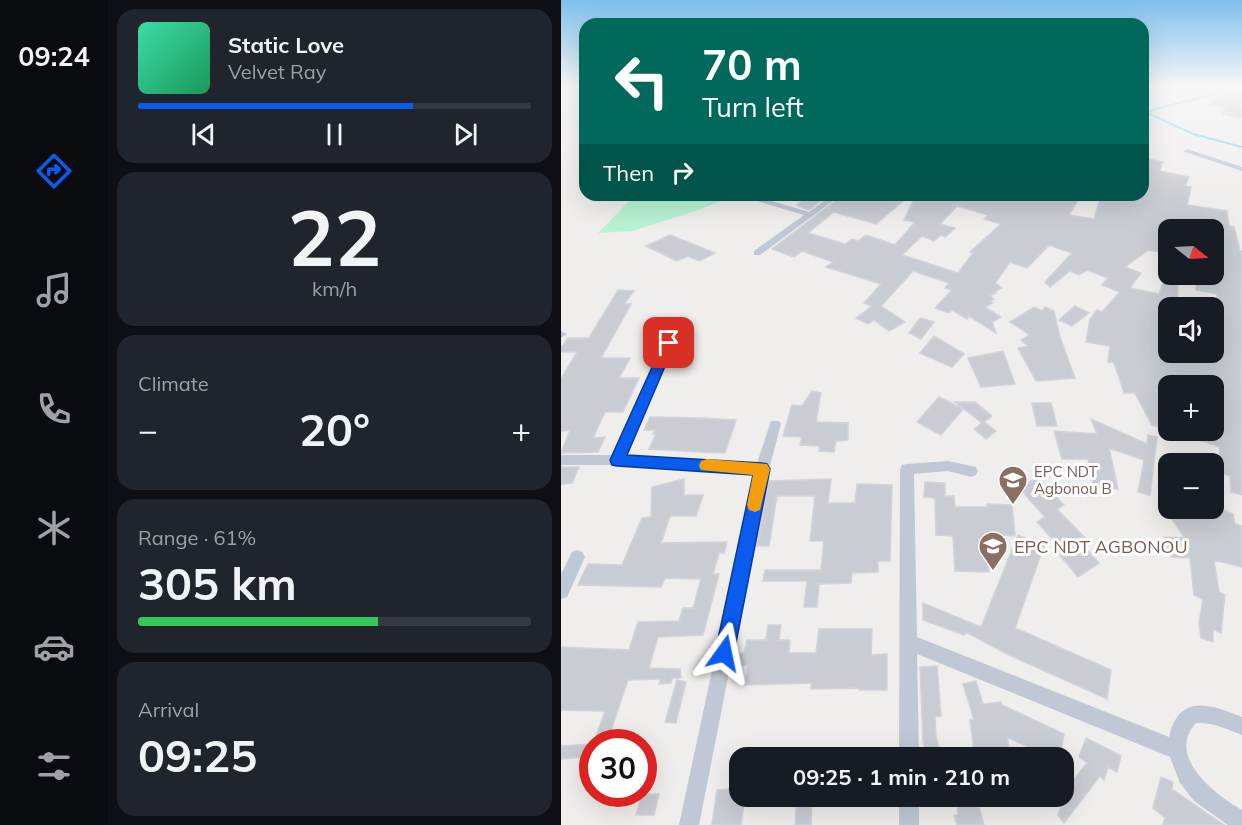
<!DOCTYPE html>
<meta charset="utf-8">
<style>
:root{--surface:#171b24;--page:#20242c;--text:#f1f3f6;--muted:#9ea1a6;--line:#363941;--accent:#0a5bee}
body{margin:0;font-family:Mulish,sans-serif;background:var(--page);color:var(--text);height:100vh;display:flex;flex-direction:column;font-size:22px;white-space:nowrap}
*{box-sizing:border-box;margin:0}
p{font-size:20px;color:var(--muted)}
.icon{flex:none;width:33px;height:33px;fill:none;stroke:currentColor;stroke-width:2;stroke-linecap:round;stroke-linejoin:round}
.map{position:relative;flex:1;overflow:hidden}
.drawer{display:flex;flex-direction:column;gap:9px;padding:9px;background:#0d0f14;width:453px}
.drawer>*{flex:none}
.top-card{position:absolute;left:18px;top:18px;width:570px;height:183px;border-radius:18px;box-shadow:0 6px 24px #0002;background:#00695c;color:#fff;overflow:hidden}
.needle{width:39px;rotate:108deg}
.fabs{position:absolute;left:597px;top:219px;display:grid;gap:12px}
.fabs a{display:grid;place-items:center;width:66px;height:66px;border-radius:12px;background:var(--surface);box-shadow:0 6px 24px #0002;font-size:30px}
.speed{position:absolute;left:18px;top:729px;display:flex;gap:12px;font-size:30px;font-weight:700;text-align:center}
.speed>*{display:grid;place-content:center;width:78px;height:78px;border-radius:50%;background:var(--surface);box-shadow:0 6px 24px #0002;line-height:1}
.speed .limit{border:9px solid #d22;background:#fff;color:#111}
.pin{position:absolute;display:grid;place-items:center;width:51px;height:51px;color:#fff;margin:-26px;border-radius:12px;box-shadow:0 3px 9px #0006}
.me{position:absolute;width:66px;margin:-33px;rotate:12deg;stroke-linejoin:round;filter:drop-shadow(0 0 4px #0008)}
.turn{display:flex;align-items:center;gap:21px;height:126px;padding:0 24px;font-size:27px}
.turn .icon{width:78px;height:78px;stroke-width:2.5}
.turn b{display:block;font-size:42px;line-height:51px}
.then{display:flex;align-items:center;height:57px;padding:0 24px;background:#0003;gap:12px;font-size:22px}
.big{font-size:45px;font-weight:700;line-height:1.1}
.drawer .card{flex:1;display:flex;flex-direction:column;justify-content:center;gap:9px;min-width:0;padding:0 21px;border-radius:18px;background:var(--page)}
.drawer .dial{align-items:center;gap:0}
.dial b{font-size:78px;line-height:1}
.song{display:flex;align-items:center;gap:18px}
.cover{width:72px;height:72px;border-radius:9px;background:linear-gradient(135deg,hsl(160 70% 55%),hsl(150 70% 35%))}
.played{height:6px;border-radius:3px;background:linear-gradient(90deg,var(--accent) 70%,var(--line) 70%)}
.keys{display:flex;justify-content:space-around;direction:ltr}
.heat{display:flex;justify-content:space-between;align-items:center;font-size:33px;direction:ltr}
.charge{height:9px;border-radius:4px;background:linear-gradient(90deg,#34c759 61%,var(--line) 0)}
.trip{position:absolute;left:168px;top:747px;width:345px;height:60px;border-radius:18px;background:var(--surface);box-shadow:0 6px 24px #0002;font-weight:700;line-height:60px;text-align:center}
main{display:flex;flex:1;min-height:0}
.tabs{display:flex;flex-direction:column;width:108px;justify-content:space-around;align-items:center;background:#090b0e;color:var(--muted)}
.tabs .icon{width:42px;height:42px}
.tabs .active{color:var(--accent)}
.tabs b{font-size:27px;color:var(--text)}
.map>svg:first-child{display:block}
.green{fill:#b7f2d3}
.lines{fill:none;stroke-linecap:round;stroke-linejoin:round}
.stream{stroke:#80d2f3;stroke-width:2}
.building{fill:#c9ccd3;stroke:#d1d3da;stroke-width:1.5;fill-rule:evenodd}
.street{fill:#bfc8d4;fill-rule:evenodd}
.route{fill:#0a5bee;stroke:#063b9b;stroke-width:1.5}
.slow{fill:#f59e0b}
.labels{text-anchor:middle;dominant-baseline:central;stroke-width:6;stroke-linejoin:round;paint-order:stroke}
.education-label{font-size:15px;fill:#785e54;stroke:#fff;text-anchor:start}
.near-education-label{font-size:18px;fill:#785e54;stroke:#fff;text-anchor:start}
</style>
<main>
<nav class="tabs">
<b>09:24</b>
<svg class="icon active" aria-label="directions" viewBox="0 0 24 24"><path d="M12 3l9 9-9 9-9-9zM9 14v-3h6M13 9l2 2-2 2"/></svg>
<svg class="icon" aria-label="music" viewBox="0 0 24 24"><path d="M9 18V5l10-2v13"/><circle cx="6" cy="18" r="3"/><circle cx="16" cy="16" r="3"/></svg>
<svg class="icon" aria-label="phone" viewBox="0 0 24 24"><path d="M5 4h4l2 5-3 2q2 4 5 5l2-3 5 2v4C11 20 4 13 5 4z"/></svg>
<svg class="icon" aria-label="climate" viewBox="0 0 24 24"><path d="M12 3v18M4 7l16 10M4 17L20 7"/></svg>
<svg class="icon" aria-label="car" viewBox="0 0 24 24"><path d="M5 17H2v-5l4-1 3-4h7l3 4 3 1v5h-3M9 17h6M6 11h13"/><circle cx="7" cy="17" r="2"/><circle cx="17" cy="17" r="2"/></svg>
<svg class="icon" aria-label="filters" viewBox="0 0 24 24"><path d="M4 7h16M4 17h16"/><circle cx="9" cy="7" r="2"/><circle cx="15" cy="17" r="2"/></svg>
</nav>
<section class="drawer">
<div class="card">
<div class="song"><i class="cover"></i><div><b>Static Love</b><p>Velvet Ray</p></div></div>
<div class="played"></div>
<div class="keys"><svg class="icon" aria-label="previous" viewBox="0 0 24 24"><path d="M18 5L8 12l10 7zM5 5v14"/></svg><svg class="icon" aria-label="pause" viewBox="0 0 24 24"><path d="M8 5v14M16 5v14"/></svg><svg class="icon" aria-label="next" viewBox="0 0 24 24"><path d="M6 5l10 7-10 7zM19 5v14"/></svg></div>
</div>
<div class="card dial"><b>22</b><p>km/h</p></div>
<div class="card"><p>Climate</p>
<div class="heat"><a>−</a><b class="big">20°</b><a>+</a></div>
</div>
<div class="card"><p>Range · 61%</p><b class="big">305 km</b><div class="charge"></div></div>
<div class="card"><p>Arrival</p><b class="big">09:25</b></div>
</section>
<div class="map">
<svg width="681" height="825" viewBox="0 0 681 825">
<rect width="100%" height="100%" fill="#f0eded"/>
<path class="green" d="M74,195H174L138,210L71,231L37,233Z"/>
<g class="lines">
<path class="stream" d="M640,86L654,94L594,109L587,113L632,134L681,147"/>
</g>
<path class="building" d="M674,86H681V118L661,114L666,108L648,104Z
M582,158L602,162L598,171L628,177L624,186L630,187L626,205L666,211L668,226L673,227L679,251H681V495L670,492L669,476L657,472L659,447L616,433V430H652L656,396L653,395L654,386H608V430L591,425L574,393H563L553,363L547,362L549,346L525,342L529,319L536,310L541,312L559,292L541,285L547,278L526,270L518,275L509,271L489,287L484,282L511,253L488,245L466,268L449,262L434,283L441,288L433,292L435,293L429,296L433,299L429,301L432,303L424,307L440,317L431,322L435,333L408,316L406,319L391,310L388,313L374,308L391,290L384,288L388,283L352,271L320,306L344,322L328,331L313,320L307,324L295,318L311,306L303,303L320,284L265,267L272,262L241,251L233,257L211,249L282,195H349L315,224L273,212L247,233L284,244L291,239L297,241L305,235L334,245L354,222L343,220L355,195H476L494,200L495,195H520L508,215L533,219L540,195H582V183L588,175L582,174ZM396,206L427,215L423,219L440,224L409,252L412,253L397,273L341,255L361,236L373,241L380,235L384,237L394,228L379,224ZM608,230H652V274H649L650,280L636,277L635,290L656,294L652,352H608V308H616L617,283L603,280L598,294L569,288L580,273L564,267L587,250L604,253L605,248H608Z
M249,195H267L248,210L236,205Z
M109,235L154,253L138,261L127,256L116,261L85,246Z
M57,290L73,291L63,304H70L40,358H69L58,378H78L62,412H44L32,438L44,437L37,452L0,453L9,430L0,431V379L16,352H0V348L7,338H28Z
M514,306L528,313L511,326L498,320Z
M473,307L481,311L484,307L493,311L499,337L514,378L475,381L457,348L467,346L460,340L469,335L449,322Z
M359,318L373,322L360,339L348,333Z
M373,336L403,354L391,367L359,353Z
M442,351L454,384L420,387L407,358Z
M251,391L260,393L255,422L287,423V440L275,441L273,452L258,451L259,446L239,445L241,437L222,436L231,405L241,406Z
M378,397L402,409L380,435L356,422Z
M394,402H414L431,416L423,422L435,431L425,439L413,429L421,423Z
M471,403H490L496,426H476Z
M89,417L139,418L175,420L164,453L139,452L88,449L95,434H92L94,430H83Z
M530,419L586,444L587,435L596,437L589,495L577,492L583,460L548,448L557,489L546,487L547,490L533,489L527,459H501L493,431L536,434Z
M0,467H18L11,483L0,484Z
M477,477L503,505L496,509L525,539L520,543L538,563L517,577L496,552L507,557L476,522L484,517L458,488Z
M123,479V495H142L135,516H109L100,543L166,542L163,553H158L152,574H158L142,635L97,637L88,668L119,669L120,678H111L110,683L98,684L100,679L67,680L46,742H33L44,711L0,710V647L68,650L77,622L118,621L122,608H132L140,579L104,578L100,587L17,585L27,564L61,565L81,518L90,517L91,487Z
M270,479L267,503H294L296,484L331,485L329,561H317V572L291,573L290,583L258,584L256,607H243L246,581H202L204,570H260L263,541H249L254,496H216L208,546H196L208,481Z
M364,482L384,483V496H393L394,507H427L426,504L451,505L454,536L425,534L428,572L394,571L392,536L375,535L374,498L363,497Z
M603,508H658L672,514L674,524L681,526V567L653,560L658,592L664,595L660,633L652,629V642L640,638L638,623L642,599L633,595L629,558L610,557L603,537L624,538Z
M457,535L483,546L454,628L550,670L546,699L448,655L405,632L403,635L362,620V603L420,627Z
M207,625H220L218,640H229L228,653H255L258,629H311L310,655L326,654V690H298V688L250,689V683L184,685L187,665L172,666L174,653H183L186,640H205Z
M376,666L380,716L374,717L375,737L381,758H366L362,742L359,667Z
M116,680L125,682L115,723L104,722Z
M415,681L422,704L440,702L441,705L503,734L499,758H489L446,737L449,753L443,754V758H414L409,720H413L402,684Z
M525,738L560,756L556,772L547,767L543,780L539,776L503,823L497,815L507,787L526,763L518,757Z
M32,744V756L0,759V746Z
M600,777L612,782L611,789L663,825H602L604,818L592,808Z
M178,788V796H184L180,825H151L156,790Z
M81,794H98L93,815H75Z
M236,796H251L250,825H234Z
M395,796H415L423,825H396L393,816L397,814Z"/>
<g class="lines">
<path class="street" d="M626,149L681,167V171L624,152L623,151Z
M271,195H280L199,255H193V251L243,215L193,200V196L248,212Z
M0,331L6,334L0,338Z
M108,340L113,343L65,455L196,463L210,421H218L220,424L208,469L138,825H118L193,474L56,465H0V455H52L103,343Z
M387,461L415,467L417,471L415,475L410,477L387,471L353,474L356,637L608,737C618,693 649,704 681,717V735C666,729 651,722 635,723C604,757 655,795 681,810V825H667L633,801L619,783L609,757L356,654L358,758H338L339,469L341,465L346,464Z
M16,550L21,552L24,557L6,597L0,599V574L11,552Z
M338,796H358V825H338Z"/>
</g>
<linearGradient id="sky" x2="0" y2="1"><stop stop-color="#7ec0ec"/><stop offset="0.43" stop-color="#f8f7f7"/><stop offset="1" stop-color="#f8f7f7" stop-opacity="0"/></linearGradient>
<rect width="681" height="201" fill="url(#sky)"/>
<path class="route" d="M108,339L114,343L66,455L201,463L206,464L209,469L173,653L170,660L163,663L156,660L154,653L192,475L56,466L51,465L49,460L102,343Z"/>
<path class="slow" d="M146,459L206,464L209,469L199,510L194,512L188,510L186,505L192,475L140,470L138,466L140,461Z"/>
<defs>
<g id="school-pin" transform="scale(1.5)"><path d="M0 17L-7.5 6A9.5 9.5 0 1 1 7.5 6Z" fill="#8d6e63" stroke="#fff"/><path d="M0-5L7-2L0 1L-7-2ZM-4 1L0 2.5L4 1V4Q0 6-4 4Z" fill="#fff"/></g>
</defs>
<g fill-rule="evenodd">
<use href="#school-pin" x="452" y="480"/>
<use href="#school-pin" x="432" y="546"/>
</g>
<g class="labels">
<g class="education-label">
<text x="473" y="471">EPC NDT<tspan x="473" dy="17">Agbonou B</tspan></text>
</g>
<g class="near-education-label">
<text x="453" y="546">EPC NDT AGBONOU</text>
</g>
</g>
</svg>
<div class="fabs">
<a><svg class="needle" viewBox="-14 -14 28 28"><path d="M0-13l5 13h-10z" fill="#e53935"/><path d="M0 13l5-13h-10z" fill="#9ea1a6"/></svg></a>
<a><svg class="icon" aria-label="sound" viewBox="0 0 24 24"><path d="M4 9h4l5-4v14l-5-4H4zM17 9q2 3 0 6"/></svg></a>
<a>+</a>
<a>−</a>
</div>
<div class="speed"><div class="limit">30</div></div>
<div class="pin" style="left:108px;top:343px;background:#d93025"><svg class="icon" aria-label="arrive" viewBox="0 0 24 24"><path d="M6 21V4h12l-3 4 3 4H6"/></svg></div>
<svg class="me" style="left:163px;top:653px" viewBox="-20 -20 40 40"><path d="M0-17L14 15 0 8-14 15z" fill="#0a5bee" stroke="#fff" stroke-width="4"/></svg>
<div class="trip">09:25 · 1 min · 210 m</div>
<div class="top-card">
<div class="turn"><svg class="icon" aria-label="left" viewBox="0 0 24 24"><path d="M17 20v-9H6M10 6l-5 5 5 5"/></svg><div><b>70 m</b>Turn left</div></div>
<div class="then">Then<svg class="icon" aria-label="right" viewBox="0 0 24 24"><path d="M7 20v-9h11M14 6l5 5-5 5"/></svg></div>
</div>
</div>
</main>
